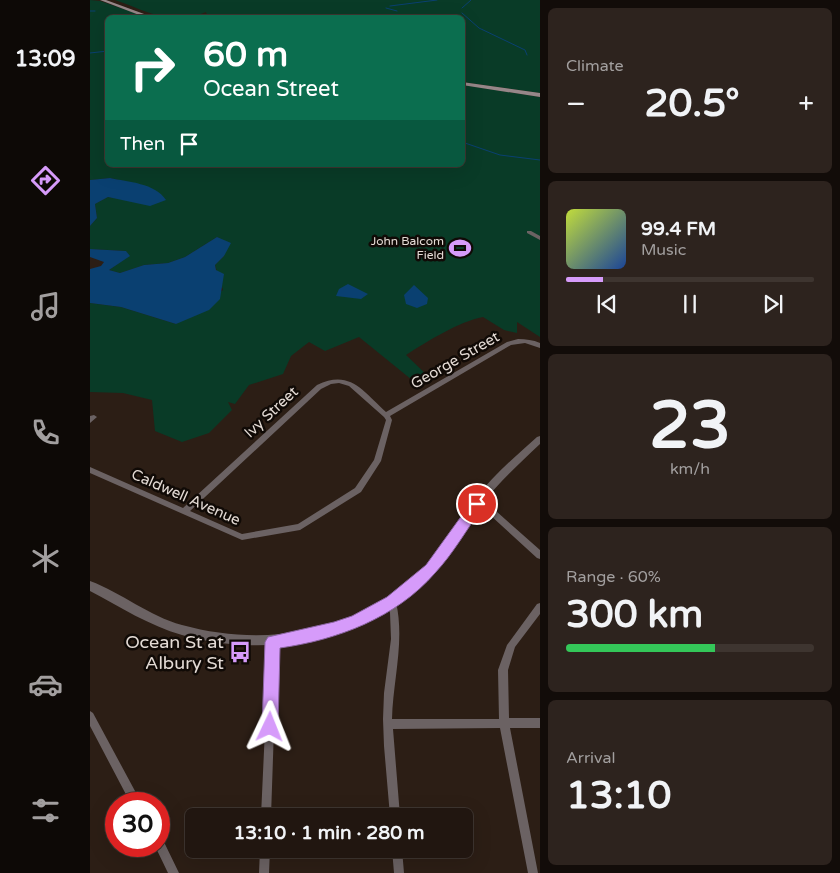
<!DOCTYPE html>
<meta charset="utf-8">
<style>
:root{--surface:#211610;--page:#2d231e;--text:#f1f3f6;--muted:#a29f9f;--line:#3e3530;--accent:#d69bfa}
body{margin:0;font-family:"Varela Round",sans-serif;background:var(--page);color:var(--text);height:100vh;display:flex;flex-direction:column;font-size:19px;white-space:nowrap}
*{box-sizing:border-box;margin:0}
p{font-size:16px;color:var(--muted)}
.icon{flex:none;width:28px;height:28px;fill:none;stroke:currentColor;stroke-width:2;stroke-linecap:round;stroke-linejoin:round}
.map{position:relative;flex:1;overflow:hidden}
.details{display:flex;flex-direction:column;gap:8px;padding:8px;background:#120c09;width:300px}
.details>*{flex:none}
.top-card{position:absolute;left:15px;top:15px;width:360px;height:152px;border-radius:8px;box-shadow:0 5px 20px #0002,0 0 0 1px var(--line);background:#0b6e4f;color:#fff;overflow:hidden}
.speed{position:absolute;left:15px;top:792px;display:flex;gap:10px;font-size:25px;font-weight:700;text-align:center}
.speed>*{display:grid;place-content:center;width:65px;height:65px;border-radius:50%;background:var(--surface);box-shadow:0 5px 20px #0002,0 0 0 1px var(--line);line-height:1}
.speed .limit{border:8px solid #d22;background:#fff;color:#111}
.pin{position:absolute;display:grid;place-items:center;width:42px;height:42px;color:#fff;margin:-21px;border:2px solid #fff;border-radius:50%;box-shadow:0 1px 5px #0007}
.me{position:absolute;width:55px;margin:-28px;rotate:2deg;stroke-linejoin:round;filter:drop-shadow(0 0 4px #0008)}
.turn{display:flex;align-items:center;gap:18px;height:105px;padding:0 15px;font-size:22px}
.turn .icon{width:65px;height:65px;stroke-width:2.5}
.turn b{display:block;font-size:35px;line-height:42px}
.then{display:flex;align-items:center;height:48px;padding:0 15px;background:#0003;gap:10px;font-size:19px}
.big{font-size:38px;font-weight:800;line-height:1.1}
.details .tile{flex:1;display:flex;flex-direction:column;justify-content:center;gap:8px;min-width:0;padding:0 18px;border-radius:8px;background:var(--page)}
.details .dial{align-items:center;gap:0}
.dial b{font-size:65px;line-height:1}
.song{display:flex;align-items:center;gap:15px}
.cover{width:60px;height:60px;border-radius:8px;background:linear-gradient(135deg,hsl(70 70% 55%),hsl(220 70% 35%))}
.played{height:5px;border-radius:2px;background:linear-gradient(90deg,var(--accent) 15%,var(--line) 15%)}
.keys{display:flex;justify-content:space-around;direction:ltr}
.heat{display:flex;justify-content:space-between;align-items:center;font-size:28px;direction:ltr}
.charge{height:8px;border-radius:4px;background:linear-gradient(90deg,#34c759 60%,var(--line) 0)}
.trip{position:absolute;left:95px;top:808px;width:288px;height:50px;border-radius:8px;background:var(--surface);box-shadow:0 5px 20px #0002,0 0 0 1px var(--line);font-weight:800;line-height:50px;text-align:center}
main{display:flex;flex:1;min-height:0}
.tab-bar{display:flex;flex-direction:column;width:90px;justify-content:space-around;align-items:center;background:#0d0906;color:var(--muted)}
.tab-bar .icon{width:35px;height:35px}
.tab-bar .current{color:var(--accent)}
.tab-bar b{font-size:22px;color:var(--text)}
.map>svg:first-child{display:block}
.green{fill:#093b27}
.water{fill:#0a4071}
.lines{fill:none;stroke-linecap:round;stroke-linejoin:round}
.stream{stroke:#0a4071;stroke-width:1}
.minor{fill:#6b6263;fill-rule:evenodd}
.tertiary{fill:#6b6263;fill-rule:evenodd}
.secondary{fill:#968789;fill-rule:evenodd}
.route{fill:#d69bfa;stroke:#8b65a2}
.labels{text-anchor:middle;dominant-baseline:central;stroke-width:5;stroke-linejoin:round;paint-order:stroke}
.far-poi-label{font-size:12px;fill:#e4dbd5;stroke:#100a06;text-anchor:end}
.street-label{font-size:15px;fill:#e4dbd5;stroke:#100a06}
.near-poi-label{font-size:18px;fill:#e4dbd5;stroke:#100a06;text-anchor:end}
</style>
<main>
<nav class="tab-bar">
<b>13:09</b>
<svg class="icon current" aria-label="directions" viewBox="0 0 24 24"><path d="M12 3l9 9-9 9-9-9zM9 14v-3h6M13 9l2 2-2 2"/></svg>
<svg class="icon" aria-label="music" viewBox="0 0 24 24"><path d="M9 18V5l10-2v13"/><circle cx="6" cy="18" r="3"/><circle cx="16" cy="16" r="3"/></svg>
<svg class="icon" aria-label="phone" viewBox="0 0 24 24"><path d="M5 4h4l2 5-3 2q2 4 5 5l2-3 5 2v4C11 20 4 13 5 4z"/></svg>
<svg class="icon" aria-label="climate" viewBox="0 0 24 24"><path d="M12 3v18M4 7l16 10M4 17L20 7"/></svg>
<svg class="icon" aria-label="car" viewBox="0 0 24 24"><path d="M5 17H2v-5l4-1 3-4h7l3 4 3 1v5h-3M9 17h6M6 11h13"/><circle cx="7" cy="17" r="2"/><circle cx="17" cy="17" r="2"/></svg>
<svg class="icon" aria-label="filters" viewBox="0 0 24 24"><path d="M4 7h16M4 17h16"/><circle cx="9" cy="7" r="2"/><circle cx="15" cy="17" r="2"/></svg>
</nav>
<div class="map">
<svg width="450" height="873" viewBox="0 0 450 873">
<rect width="100%" height="100%" fill="#2c1e15"/>
<path class="green" d="M0,0L10,1L57,17L18,18V165H372L373,85L450,97V337L427,322V333L414,330L393,317C370,321 336,342 316,355L339,377L341,380L333,385L327,384L269,337L235,351L219,342L201,356L193,374L159,385L145,404L138,402L142,410L119,433L92,442L65,431L62,400L33,393L0,392V303L31,307L86,324L133,290L125,265L134,256L135,241L127,237L95,257L78,263L54,265L30,273L19,270L39,256L36,251L0,249V226L7,218L5,204L18,197L36,200L51,185L20,178L0,180Z
M25,0H450V93L373,82L372,18H118L116,12C81,27 57,11 25,0Z"/>
<path class="water" d="M20,178C38,182 65,183 76,200L60,206L18,197L5,204L7,218L0,226V180Z
M127,237L141,243L134,256L125,265L126,270L134,274L130,299L119,310L86,324L31,307L0,303V269L11,266L14,262L0,257V249L36,251L40,256L19,270L30,273L54,265L78,263L95,257Z
M258,284L278,294L271,299L246,296L249,289Z
M324,285L338,298L337,304L327,308L316,304L314,295Z"/>
<g class="lines">
<path class="stream" d="M300,6L347,0
M296,8L307,11
M372,8L381,0
M0,11H5
M372,13L389,28L435,50L437,55
M0,53L18,51
M372,142L410,155L450,160"/>
<path class="minor" d="M437,231H441L450,236V240L437,233Z
M428,339C436,339 443,340 450,343V348L435,343L421,345L300,416L302,420L291,461L271,492L210,530L152,540L0,473V467L93,508L227,385C260,369 273,391 296,412L417,342ZM249,383L259,386L294,417L296,420L284,460L265,488L208,524L152,534L100,511L231,389L241,384Z
M4,415L7,417L0,423V416Z
M387,501L406,511L450,550V559L447,558L400,515L384,506L383,504L384,502Z
M302,598L305,599L306,602C315,641 303,680 302,719H409L408,670L417,645L447,604L450,603V614L425,647L418,670L419,718H450V728H420L448,873H438L410,728L303,729L310,816H300L294,746L293,719L294,693L301,639L300,613L298,602L299,599Z
M183,638L186,639L187,642L181,816H171L179,642L180,639Z
M0,711L3,713L52,804H41L0,726Z
M69,839L73,840L89,873H78L65,846H69Z
M170,849H180L179,873H169Z
M302,849H312L314,873H304Z"/>
<path class="tertiary" d="M450,436V444C430,463 409,482 392,504C376,526 364,552 344,573C280,640 181,660 92,635C60,626 30,607 0,591V581C32,593 59,616 92,625C179,649 273,631 337,566C357,546 369,520 386,498C403,475 426,456 447,437Z"/>
<path class="secondary" d="M10,0H16L65,18H57Z
M372,82L450,93V97L372,85Z"/>
</g>
<path class="route" d="M387,499L392,500L394,504L392,508C377,529 363,554 345,573C306,618 247,640 190,648L188,727L185,733L180,735L174,733L172,727L175,642L178,637L244,622L262,616L297,597L336,565L383,500Z"/>
<defs>
<g id="stadium-bare" transform="scale(1.725)"><path d="M0-5a6.5 5 0 1 0 0 10a6.5 5 0 1 0 0-10ZM-3.5-1.8h7v3.6h-7Z" fill="#d69bfa" stroke="#100a06" stroke-width="2.5" paint-order="stroke"/></g>
<g id="bus-bare" transform="scale(1.725)"><path d="M-5-6H5V4H4V6H2V4H-2V6H-4V4H-5ZM-3.5-4V0h7V-4ZM-3.5 1.2v1.5H-2V1.2ZM2 1.2v1.5H3.5V1.2Z" fill="#d69bfa" stroke="#100a06" stroke-width="2.5" paint-order="stroke"/></g>
</defs>
<g fill-rule="evenodd">
<use href="#stadium-bare" x="370" y="248"/>
<use href="#bus-bare" x="150" y="652"/>
</g>
<g class="labels">
<g class="far-poi-label">
<text x="354" y="241">John Balcom<tspan x="354" dy="14">Field</tspan></text>
</g>
<g class="street-label">
<text transform="translate(365 360) rotate(-30)">George Street</text>
<text transform="translate(181 412) rotate(-43)">Ivy Street</text>
<text transform="translate(96 497) rotate(24)">Caldwell Avenue</text>
</g>
<g class="near-poi-label">
<text x="134" y="642">Ocean St at<tspan x="134" dy="21">Albury St</tspan></text>
</g>
</g>
</svg>
<div class="speed"><div class="limit">30</div></div>
<div class="pin" style="left:387px;top:504px;background:#d93025"><svg class="icon" aria-label="arrive" viewBox="0 0 24 24"><path d="M6 21V4h12l-3 4 3 4H6"/></svg></div>
<svg class="me" style="left:180px;top:727px" viewBox="-20 -20 40 40"><path d="M0-17L14 15 0 8-14 15z" fill="#d69bfa" stroke="#fff" stroke-width="4"/></svg>
<div class="trip">13:10 · 1 min · 280 m</div>
<div class="top-card">
<div class="turn"><svg class="icon" aria-label="right" viewBox="0 0 24 24"><path d="M7 20v-9h11M14 6l5 5-5 5"/></svg><div><b>60 m</b>Ocean Street</div></div>
<div class="then">Then<svg class="icon" aria-label="arrive" viewBox="0 0 24 24"><path d="M6 21V4h12l-3 4 3 4H6"/></svg></div>
</div>
</div>
<section class="details">
<div class="tile"><p>Climate</p>
<div class="heat"><a>−</a><b class="big">20.5°</b><a>+</a></div>
</div>
<div class="tile">
<div class="song"><i class="cover"></i><div><b>99.4 FM</b><p>Music</p></div></div>
<div class="played"></div>
<div class="keys"><svg class="icon" aria-label="previous" viewBox="0 0 24 24"><path d="M18 5L8 12l10 7zM5 5v14"/></svg><svg class="icon" aria-label="pause" viewBox="0 0 24 24"><path d="M8 5v14M16 5v14"/></svg><svg class="icon" aria-label="next" viewBox="0 0 24 24"><path d="M6 5l10 7-10 7zM19 5v14"/></svg></div>
</div>
<div class="tile dial"><b>23</b><p>km/h</p></div>
<div class="tile"><p>Range · 60%</p><b class="big">300 km</b><div class="charge"></div></div>
<div class="tile"><p>Arrival</p><b class="big">13:10</b></div>
</section>
</main>
